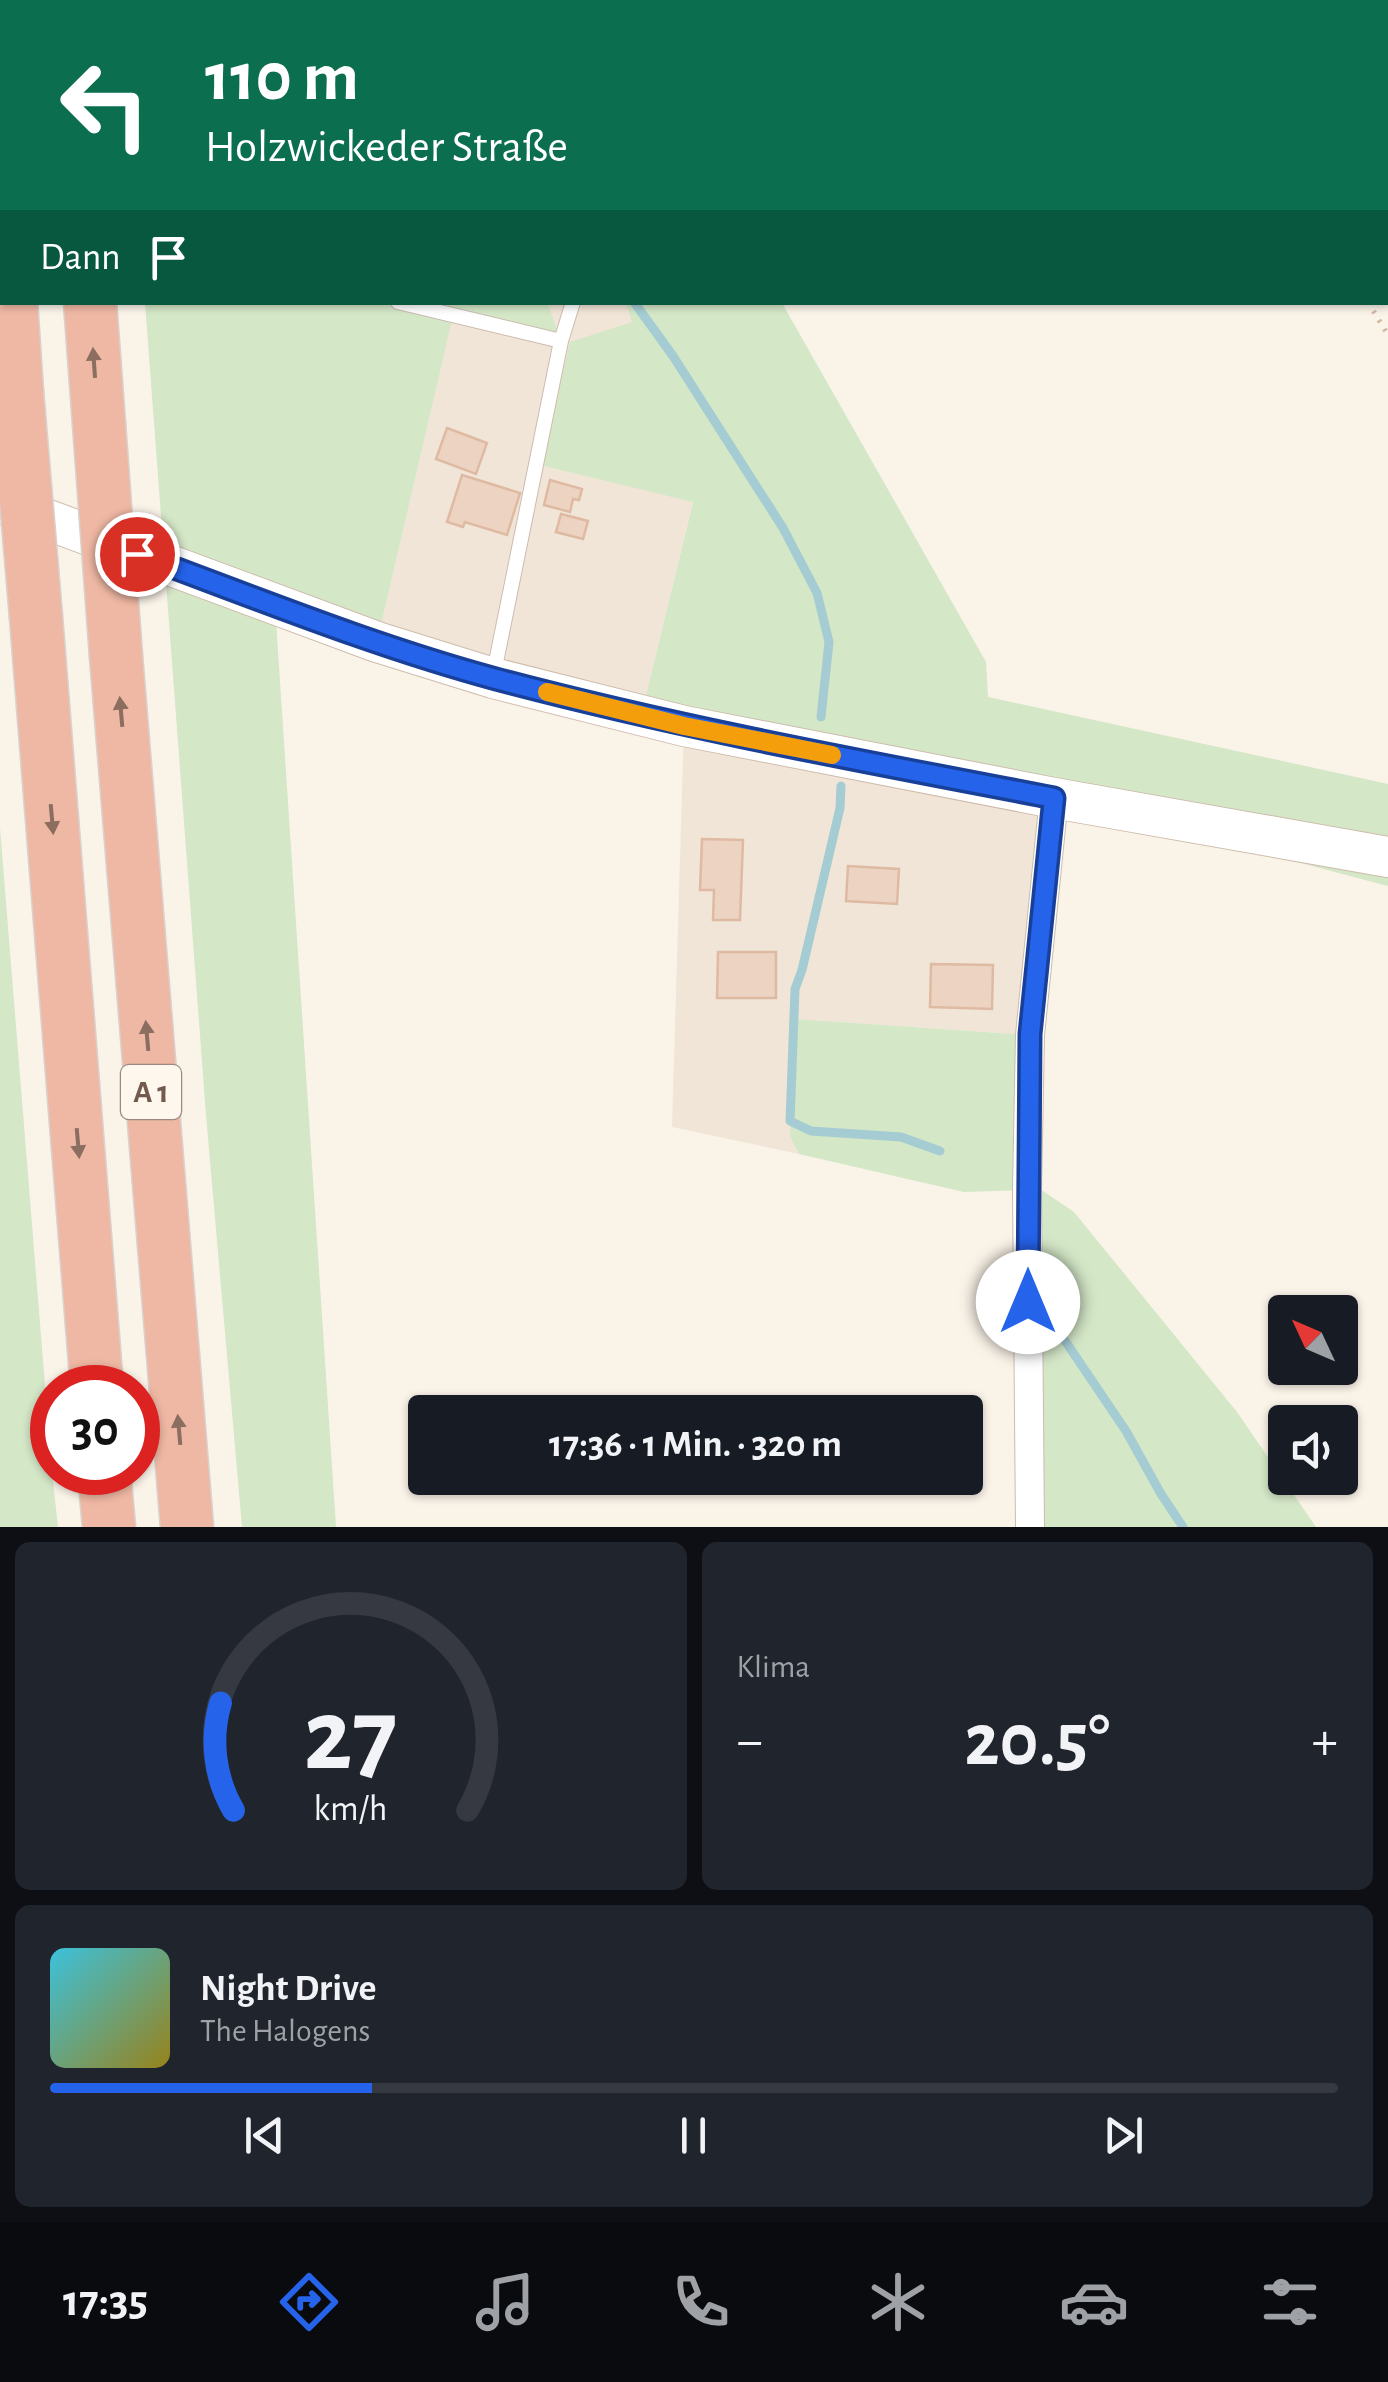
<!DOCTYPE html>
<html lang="de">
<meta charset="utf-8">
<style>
:root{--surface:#171b24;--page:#20242c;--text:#f1f3f6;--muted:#9ea1a6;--line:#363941;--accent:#2563eb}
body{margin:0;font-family:"Alegreya Sans",sans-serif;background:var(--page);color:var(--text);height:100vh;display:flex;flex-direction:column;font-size:38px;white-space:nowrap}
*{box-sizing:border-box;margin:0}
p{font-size:32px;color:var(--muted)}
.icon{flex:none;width:55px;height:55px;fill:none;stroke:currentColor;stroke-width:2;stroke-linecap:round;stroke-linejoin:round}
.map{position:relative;height:1527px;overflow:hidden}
.details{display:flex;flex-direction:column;gap:15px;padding:15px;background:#0d0f14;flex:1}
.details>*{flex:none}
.banner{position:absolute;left:0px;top:0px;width:1390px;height:305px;box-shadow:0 2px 8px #0004;background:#0b6e4f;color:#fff;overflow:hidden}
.needle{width:65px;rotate:314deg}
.tools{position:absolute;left:1268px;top:1295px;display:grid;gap:20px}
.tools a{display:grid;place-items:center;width:90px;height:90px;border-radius:10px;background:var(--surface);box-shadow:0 2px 8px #0004;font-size:50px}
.speed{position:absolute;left:30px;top:1365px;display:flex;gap:20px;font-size:50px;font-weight:700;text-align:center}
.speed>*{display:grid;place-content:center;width:130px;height:130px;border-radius:50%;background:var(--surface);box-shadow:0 2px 8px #0004;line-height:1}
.speed .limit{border:15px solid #d22;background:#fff;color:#111}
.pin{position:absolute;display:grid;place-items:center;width:85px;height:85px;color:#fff;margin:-42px;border:5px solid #fff;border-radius:50%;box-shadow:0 2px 10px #0007}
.me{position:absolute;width:110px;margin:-55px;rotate:0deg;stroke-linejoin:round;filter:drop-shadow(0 0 8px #0008)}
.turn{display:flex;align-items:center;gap:35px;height:210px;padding:0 40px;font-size:45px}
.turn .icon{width:130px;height:130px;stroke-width:2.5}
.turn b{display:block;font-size:70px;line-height:85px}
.then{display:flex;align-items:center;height:95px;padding:0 40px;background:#0003;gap:20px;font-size:38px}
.big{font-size:75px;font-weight:700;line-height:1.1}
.details .card{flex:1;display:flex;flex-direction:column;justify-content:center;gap:15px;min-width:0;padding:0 35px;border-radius:15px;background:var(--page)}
.details .dial{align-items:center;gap:0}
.dial svg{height:260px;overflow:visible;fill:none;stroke:var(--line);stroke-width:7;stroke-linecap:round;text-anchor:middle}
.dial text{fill:var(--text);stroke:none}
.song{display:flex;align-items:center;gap:30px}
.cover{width:120px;height:120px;border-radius:15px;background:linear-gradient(135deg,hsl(190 70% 55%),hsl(50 70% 35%))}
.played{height:10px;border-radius:5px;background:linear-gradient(90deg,var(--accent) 25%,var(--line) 25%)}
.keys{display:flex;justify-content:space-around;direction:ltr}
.heat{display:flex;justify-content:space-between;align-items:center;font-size:55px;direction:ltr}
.details .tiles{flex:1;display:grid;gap:15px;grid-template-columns:1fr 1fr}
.card:last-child{grid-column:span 2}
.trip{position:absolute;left:408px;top:1395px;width:575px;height:100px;border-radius:10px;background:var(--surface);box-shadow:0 2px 8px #0004;font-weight:700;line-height:100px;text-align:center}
.tab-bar{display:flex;height:160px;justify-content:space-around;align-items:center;background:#090b0e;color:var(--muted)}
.tab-bar .icon{width:70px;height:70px}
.tab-bar .active{color:var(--accent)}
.tab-bar b{font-size:45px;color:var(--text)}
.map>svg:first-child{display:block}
.residential{fill:#f1e5d7}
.green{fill:#d4e7c7}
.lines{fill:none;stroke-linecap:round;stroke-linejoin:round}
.stream{stroke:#a5ccd3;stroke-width:9}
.building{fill:#edd3c2;stroke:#dfbaa3;stroke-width:2.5}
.lane-casing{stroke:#ccbbaf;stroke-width:16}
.street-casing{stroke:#ccbbaf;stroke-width:30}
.secondary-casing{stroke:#cebcac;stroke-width:42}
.highway-casing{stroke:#d8d1cd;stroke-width:55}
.path{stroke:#d2b7a5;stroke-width:5;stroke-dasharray:2.5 8;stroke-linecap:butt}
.lane{stroke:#fff;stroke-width:14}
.street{stroke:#fff;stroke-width:28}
.secondary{stroke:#fff;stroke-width:40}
.highway{stroke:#efb8a4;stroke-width:52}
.highway-bridge-casing{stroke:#d8d1cd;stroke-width:55;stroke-linecap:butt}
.highway-bridge{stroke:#efb8a4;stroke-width:52}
.oneway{fill:#8b6e5f}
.route-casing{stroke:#184099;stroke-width:25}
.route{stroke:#2563eb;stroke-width:18}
.slow{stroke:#f59e0b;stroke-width:18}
.labels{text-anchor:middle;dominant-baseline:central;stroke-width:9;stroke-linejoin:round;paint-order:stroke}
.shield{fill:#fdf7ee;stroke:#9c8a7e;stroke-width:2.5}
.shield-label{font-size:32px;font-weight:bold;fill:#725b4e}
</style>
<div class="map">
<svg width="1388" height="1527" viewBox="0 0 1388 1527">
<rect width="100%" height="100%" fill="#faf3e8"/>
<path class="residential" d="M548,303H626L633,322L541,465L693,501L641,716L377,642L453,315L561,340Z
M684,726L1054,798L1030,1035L796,1019L790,1137L799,1154L672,1127Z"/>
<path class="green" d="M123,0H457L450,2Z
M527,0H689V2H528Z
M145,303H548L561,341L453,316L377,642L275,606L336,1527H242L206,1115Z
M626,303H782L986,662L988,697L1388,784V886L1054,798L641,716L693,502L540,465L570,342L632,322Z
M0,828L52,1472L58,1527H0Z
M796,1019L1030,1035L1027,1190L1043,1191L1074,1212L1237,1412L1316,1527H1030L1027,1190L964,1192L799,1154L790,1137Z"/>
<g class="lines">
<path class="stream" d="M544,0V2
M634,302L673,356L783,528L817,593L829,642L821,717
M841,786L840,808L802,970L795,989L790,1121L811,1131L901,1137L940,1151
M1047,1314L1126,1431L1161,1494L1183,1527"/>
</g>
<path class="building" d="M447,428L487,443L476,474L436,459Z
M462,475L520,493L507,535L465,522L463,527L447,522Z
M550,480L582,489L579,500L573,499L570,512L544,505Z
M561,514L588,521L583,539L556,532Z
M702,839L743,840L740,920H713L714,890H700Z
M848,866L899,869L897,904L846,901Z
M718,952H776V998H717Z
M931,964L993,965L992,1009L930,1007Z"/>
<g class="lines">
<g class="lane-casing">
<path id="lane" d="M398,302L561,341
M493,677L561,341L573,302"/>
</g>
<g class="street-casing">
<path id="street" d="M1030,1527L1027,1190L1030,1035L1054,798"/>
</g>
<g class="secondary-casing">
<path id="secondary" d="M5,504L377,642L493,678L684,726L1054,798L1388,857"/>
</g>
<g class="highway-casing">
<path id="highway" d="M67,0V2
M0,160L2,193
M11,302L17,392
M90,302L99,424
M36,617L97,1388
M116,656L187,1527
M104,1472L109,1527"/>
</g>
<path class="path" d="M1183,0L1185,2
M1368,302L1388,335"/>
<use href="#lane" class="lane"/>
<use href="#street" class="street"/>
<use href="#secondary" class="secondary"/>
<use href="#highway" class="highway"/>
<g class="highway-bridge-casing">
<path id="highway-bridge" d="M17,392L36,617
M99,424L116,656"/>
</g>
<use href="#highway-bridge" class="highway-bridge"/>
</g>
<defs><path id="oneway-solid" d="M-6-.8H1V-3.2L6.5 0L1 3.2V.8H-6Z" transform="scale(2.5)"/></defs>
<g class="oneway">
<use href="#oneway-solid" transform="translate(94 363) rotate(-94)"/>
<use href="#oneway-solid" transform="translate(121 712) rotate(-95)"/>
<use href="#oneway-solid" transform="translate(52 819) rotate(85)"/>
<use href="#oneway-solid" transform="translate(147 1036) rotate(-95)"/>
<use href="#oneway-solid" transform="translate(78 1143) rotate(85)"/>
<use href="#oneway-solid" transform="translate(179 1430) rotate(-95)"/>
</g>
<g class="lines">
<g class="route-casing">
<path id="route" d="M137,554C256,598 374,646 496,679C680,728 867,762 1054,798L1030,1034L1028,1302"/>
</g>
<use href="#route" class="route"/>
<path class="slow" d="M547,692L684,726L832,755"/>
</g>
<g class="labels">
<rect class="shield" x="121" y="1065" width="60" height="54" rx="8"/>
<g class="shield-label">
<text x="151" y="1092">A 1</text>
</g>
</g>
</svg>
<div class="tools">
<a><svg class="needle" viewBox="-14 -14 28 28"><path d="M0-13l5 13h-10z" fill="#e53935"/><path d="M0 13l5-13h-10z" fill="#9ea1a6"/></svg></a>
<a><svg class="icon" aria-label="sound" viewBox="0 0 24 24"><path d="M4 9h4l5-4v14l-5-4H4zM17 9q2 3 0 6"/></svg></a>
</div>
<div class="speed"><div class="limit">30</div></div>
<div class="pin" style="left:137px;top:554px;background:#d93025"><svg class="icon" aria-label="arrive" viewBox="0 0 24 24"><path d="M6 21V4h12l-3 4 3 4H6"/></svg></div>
<svg class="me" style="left:1028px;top:1302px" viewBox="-20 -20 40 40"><circle r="19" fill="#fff"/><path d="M0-13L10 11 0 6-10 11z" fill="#2563eb"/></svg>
<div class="trip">17:36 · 1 Min. · 320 m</div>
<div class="banner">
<div class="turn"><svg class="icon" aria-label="left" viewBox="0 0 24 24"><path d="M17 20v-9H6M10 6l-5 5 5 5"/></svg><div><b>110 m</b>Holzwickeder Straße</div></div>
<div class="then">Dann<svg class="icon" aria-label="arrive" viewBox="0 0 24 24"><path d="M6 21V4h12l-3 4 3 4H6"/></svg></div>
</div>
</div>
<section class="details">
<div class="tiles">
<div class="card dial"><svg viewBox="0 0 100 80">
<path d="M14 69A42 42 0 1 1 86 69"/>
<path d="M14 69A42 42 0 0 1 10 36" stroke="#2563eb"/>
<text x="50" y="56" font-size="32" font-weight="700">27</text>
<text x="50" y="72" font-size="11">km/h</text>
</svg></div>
<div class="card"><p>Klima</p>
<div class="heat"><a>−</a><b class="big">20.5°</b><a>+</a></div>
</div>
<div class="card">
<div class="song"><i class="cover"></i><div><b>Night Drive</b><p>The Halogens</p></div></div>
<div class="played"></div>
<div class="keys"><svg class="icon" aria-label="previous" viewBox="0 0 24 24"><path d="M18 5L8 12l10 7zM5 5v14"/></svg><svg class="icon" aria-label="pause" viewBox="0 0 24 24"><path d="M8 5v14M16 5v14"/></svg><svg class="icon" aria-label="next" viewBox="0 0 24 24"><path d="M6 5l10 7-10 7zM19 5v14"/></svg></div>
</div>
</div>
</section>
<nav class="tab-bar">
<b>17:35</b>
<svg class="icon active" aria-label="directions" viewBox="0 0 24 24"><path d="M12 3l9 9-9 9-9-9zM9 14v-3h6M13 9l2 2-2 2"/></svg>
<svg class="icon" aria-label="music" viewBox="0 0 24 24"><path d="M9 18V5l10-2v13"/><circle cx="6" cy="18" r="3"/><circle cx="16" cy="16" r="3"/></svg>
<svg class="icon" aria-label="phone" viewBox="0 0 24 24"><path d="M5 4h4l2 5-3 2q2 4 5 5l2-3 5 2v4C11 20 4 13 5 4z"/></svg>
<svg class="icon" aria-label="climate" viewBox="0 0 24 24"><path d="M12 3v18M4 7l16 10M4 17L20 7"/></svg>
<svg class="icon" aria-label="car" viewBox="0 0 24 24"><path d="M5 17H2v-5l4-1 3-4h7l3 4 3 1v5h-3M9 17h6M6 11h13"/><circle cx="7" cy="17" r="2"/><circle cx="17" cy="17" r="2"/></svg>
<svg class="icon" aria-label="filters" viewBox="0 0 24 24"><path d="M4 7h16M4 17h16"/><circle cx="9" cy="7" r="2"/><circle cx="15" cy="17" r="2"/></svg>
</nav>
